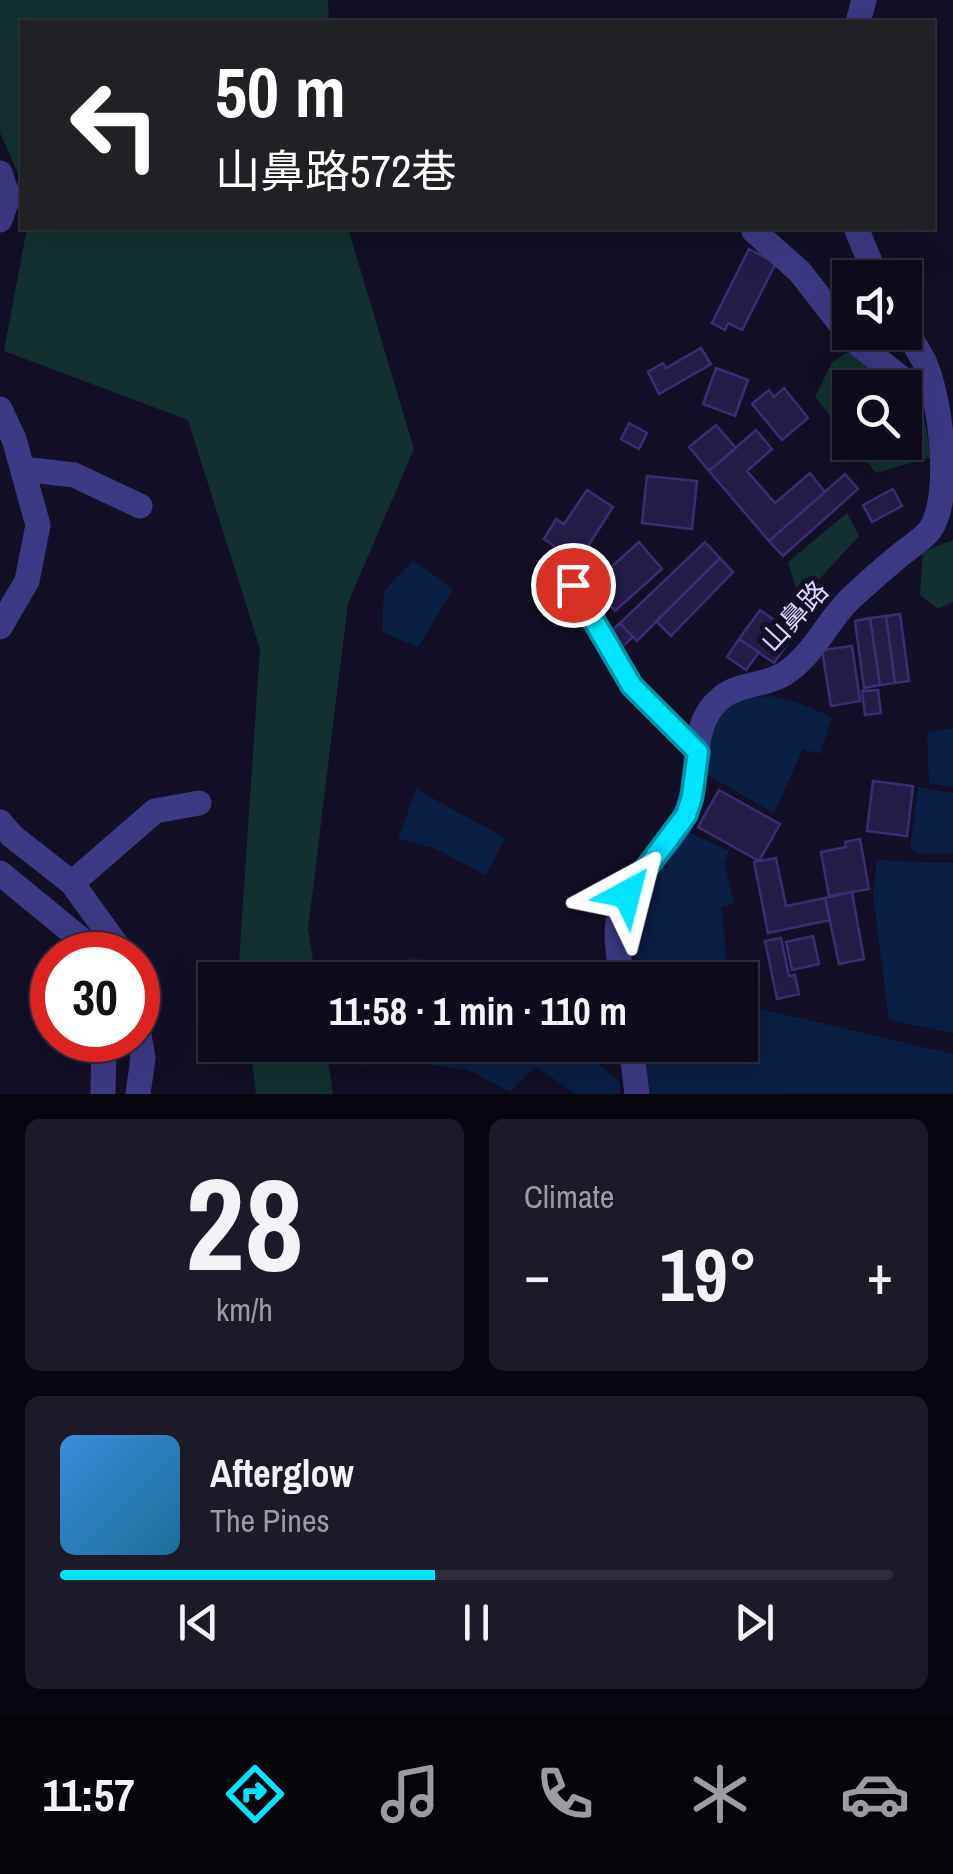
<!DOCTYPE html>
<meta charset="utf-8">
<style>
:root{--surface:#0e0b1c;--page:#1c1929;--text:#f1f3f6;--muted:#9b9ba3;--line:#2e2b3b;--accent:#00e5ff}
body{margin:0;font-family:"Archivo Narrow","Noto Sans TC",sans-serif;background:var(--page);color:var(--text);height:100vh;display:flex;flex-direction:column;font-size:38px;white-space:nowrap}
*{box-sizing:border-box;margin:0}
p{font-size:32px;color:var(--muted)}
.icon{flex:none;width:55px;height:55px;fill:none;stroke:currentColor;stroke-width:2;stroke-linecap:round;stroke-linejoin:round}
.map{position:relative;height:1094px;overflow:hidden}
.details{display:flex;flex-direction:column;gap:25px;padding:25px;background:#08060f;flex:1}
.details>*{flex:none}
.top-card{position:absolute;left:20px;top:20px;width:915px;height:210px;border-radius:0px;box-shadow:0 10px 40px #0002,0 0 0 2px var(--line);background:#202124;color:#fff;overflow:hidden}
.controls{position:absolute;left:832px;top:260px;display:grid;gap:20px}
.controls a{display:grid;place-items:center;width:90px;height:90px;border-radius:0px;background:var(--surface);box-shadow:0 10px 40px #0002,0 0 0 2px var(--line);font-size:50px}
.speed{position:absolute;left:30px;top:932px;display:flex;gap:20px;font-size:50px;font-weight:700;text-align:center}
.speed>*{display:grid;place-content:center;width:130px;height:130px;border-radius:50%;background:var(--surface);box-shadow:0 10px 40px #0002,0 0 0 2px var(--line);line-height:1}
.speed .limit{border:15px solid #d22;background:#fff;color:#111}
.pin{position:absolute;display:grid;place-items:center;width:85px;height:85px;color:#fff;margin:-42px;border:5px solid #fff;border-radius:50%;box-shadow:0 2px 10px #0007}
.me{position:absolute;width:110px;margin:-55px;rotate:38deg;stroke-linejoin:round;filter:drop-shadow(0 0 8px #0008)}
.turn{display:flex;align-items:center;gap:35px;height:210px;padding:0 30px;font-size:45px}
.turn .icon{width:130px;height:130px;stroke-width:2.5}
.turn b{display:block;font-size:70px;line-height:85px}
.big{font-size:75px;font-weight:700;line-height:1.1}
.details .widget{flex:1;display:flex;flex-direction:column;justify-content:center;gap:15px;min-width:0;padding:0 35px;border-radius:15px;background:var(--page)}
.details .dial{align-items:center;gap:0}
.dial b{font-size:130px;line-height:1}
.song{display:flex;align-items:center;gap:30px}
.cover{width:120px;height:120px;border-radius:15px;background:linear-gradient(135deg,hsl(210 70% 55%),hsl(200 70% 35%))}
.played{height:10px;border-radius:5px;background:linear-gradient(90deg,var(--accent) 45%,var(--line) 45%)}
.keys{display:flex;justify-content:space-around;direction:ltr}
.heat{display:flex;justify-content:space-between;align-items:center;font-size:55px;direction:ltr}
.details .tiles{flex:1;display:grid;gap:25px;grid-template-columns:1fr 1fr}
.widget:last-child{grid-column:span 2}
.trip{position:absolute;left:198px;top:962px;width:560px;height:100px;border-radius:0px;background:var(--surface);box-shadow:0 10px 40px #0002,0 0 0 2px var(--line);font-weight:700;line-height:100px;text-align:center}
.tab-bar{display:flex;height:160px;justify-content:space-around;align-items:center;background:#06040b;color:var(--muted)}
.tab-bar .icon{width:70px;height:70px}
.tab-bar .active{color:var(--accent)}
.tab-bar b{font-size:45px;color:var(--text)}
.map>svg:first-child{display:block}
.green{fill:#12302f}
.water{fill:#0a1f44}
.building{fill:#241b47;stroke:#3b2d73;stroke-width:2.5}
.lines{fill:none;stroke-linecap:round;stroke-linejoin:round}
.minor{stroke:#3d3a85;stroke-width:25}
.route-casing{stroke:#0095a6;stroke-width:25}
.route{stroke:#00e5ff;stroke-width:18}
.labels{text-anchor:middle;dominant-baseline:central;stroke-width:10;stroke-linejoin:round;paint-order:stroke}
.street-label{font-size:28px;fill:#d9d4ff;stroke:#130f26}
</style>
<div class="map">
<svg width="953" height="1094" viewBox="0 0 953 1094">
<rect width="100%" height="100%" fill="#130f26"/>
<path class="green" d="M0,0H328L329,22H22V183L0,133Z
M27,228H348L414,449L348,603L308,929L316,980H241L239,962L260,649L188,420L4,351Z
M848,352L899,387L850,388V440L815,397L832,362Z
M905,391L921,402L932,457L876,473L852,443L905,442Z
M847,513L859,536L800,600L788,562Z
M953,540V602L938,609L920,595L923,552Z
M250,1045H326L333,1094H256Z"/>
<path class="water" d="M413,560L453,589L418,647L382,632L384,591Z
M771,696L801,704L832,717L820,754L803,749L774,813L707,775L706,742L723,710L737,699Z
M953,728V787L929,783L927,732Z
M918,787L953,793V853H917L910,848Z
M416,789L505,838L486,875L434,848L398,839Z
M689,832L729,851L724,862L734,903L721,908L729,980L642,961L629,950L623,927L635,901Z
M877,860L953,863V1033L889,1020L873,895Z
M414,957L449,967L461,980H344V977C368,977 391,964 414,957Z
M740,1004L953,1054V1094H648L643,1045H740Z
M358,1045H575L620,1082V1094H576L535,1066L510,1092L468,1070L419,1063L361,1065Z"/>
<path class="building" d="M749,249L776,263L742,330L728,323L725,330L712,323Z
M701,348L711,364L659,394L648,372L663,363L666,368Z
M716,368L748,380L735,416L703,404Z
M784,388L808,418L782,440L752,404L769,390L774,397Z
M629,423L647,433L639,449L621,439Z
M716,425L736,448L709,471L689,447Z
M756,430L772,449L747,471L775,503L810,473L825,492L769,541L709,471Z
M845,474L858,489L783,556L769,541Z
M647,476L697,481L692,529L642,523Z
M893,489L902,506L872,522L863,505Z
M587,490L613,507L578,562L544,539L556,519L564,524Z
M639,542L662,569L615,611L592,584Z
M705,542L720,558L637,641L620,623Z
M720,558L733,572L671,636L656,621Z
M760,610L794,634L774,663L739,639Z
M900,614L909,681L895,683L886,616Z
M886,616L895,683L880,685L870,618Z
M870,618L880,685L864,688L855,621Z
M620,623L633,637L622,647L613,629Z
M739,639L759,652L746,670L727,657Z
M852,646L860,701L831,706L822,650Z
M878,690L881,713L865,715L862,691Z
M873,781L913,786L907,836L867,831Z
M719,790L780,824L759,861L698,827Z
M860,839L869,889L829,896L821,852L846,847L845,842Z
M776,858L786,906L825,898L830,920L768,933L754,862Z
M852,892L864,959L839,964L825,898Z
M813,936L819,964L792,970L786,942Z
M781,938L789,976L795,975L799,994L777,999L765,941Z"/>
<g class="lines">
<path class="minor" d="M858,22L864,0
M0,173L8,197L0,220
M856,228L877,278
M754,231L800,272L853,340L919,392L933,390
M0,409L14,439L38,525L27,581L0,627
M23,469L74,475L140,506
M573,585L632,686L698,752
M0,822L12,836L72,883L124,955
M0,873L83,941L88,955
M72,883L155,811L199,803
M622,980C619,958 614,933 620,912C631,873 671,849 687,811C702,775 687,725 721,698C739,683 765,686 784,674C812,657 826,623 849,600C866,584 883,569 900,555C910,547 922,540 930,530C953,496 941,399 924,361C918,350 911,339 905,328
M138,1029L143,1058L138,1094
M631,1045L637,1094
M103,1094L104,1040"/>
</g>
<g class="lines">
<g class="route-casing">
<path id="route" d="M573,585L632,686L698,752L692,797L686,815L627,894"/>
</g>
<use href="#route" class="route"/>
</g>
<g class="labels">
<g class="street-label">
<text transform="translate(794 616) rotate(-47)">山鼻路</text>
</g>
</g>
</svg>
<div class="controls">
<a><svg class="icon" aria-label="sound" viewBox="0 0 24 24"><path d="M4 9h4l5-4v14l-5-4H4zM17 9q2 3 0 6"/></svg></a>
<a><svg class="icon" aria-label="search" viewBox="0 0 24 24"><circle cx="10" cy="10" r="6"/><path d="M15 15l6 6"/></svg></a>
</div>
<div class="speed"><div class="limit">30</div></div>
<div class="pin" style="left:573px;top:585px;background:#d93025"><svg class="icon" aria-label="arrive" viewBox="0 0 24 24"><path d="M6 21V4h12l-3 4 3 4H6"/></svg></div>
<svg class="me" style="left:627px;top:894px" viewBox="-20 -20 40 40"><path d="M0-17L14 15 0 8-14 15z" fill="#00e5ff" stroke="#fff" stroke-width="4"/></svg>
<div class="trip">11:58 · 1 min · 110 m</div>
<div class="top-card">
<div class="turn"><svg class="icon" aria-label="left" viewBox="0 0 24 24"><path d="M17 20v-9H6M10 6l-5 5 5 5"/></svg><div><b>50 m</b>山鼻路572巷</div></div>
</div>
</div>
<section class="details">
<div class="tiles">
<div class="widget dial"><b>28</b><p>km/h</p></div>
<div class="widget"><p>Climate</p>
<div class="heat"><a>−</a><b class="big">19°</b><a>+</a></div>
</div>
<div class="widget">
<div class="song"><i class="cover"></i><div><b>Afterglow</b><p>The Pines</p></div></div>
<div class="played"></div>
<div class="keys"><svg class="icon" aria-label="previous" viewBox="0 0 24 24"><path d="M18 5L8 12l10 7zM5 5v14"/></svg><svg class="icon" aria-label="pause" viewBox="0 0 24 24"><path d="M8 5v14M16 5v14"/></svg><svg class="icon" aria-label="next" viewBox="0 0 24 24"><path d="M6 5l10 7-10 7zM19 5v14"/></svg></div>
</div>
</div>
</section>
<nav class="tab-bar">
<b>11:57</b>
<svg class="icon active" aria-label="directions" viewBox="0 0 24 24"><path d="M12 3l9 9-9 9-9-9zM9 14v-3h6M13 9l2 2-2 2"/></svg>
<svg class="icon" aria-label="music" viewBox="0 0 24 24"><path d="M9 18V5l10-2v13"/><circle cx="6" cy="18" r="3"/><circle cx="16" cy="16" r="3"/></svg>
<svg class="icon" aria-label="phone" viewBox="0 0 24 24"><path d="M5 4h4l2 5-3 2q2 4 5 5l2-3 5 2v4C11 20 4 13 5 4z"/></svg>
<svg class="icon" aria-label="climate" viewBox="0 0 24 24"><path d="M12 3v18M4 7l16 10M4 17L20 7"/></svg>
<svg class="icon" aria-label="car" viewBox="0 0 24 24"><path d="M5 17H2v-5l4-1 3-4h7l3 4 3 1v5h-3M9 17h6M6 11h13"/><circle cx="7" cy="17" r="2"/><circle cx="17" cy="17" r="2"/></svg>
</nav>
